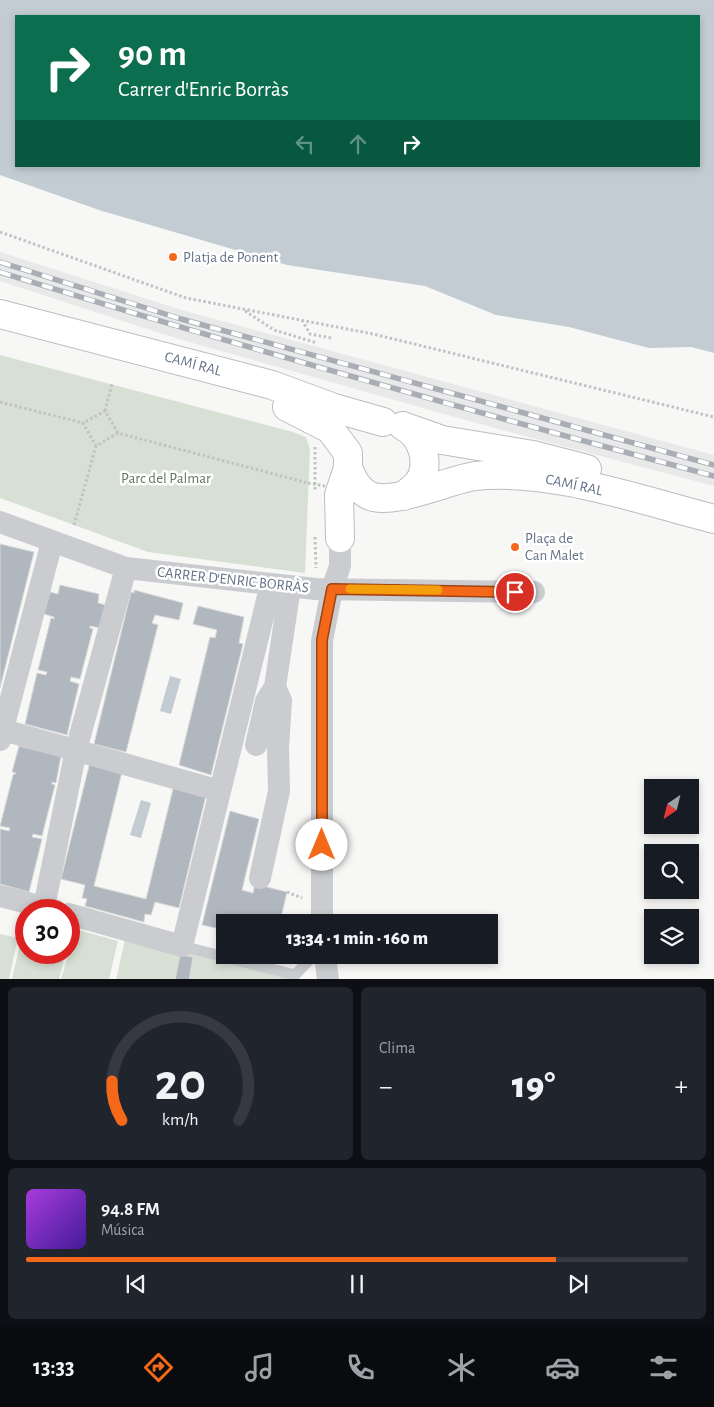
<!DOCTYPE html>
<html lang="es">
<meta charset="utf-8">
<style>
:root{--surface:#171b24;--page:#20242c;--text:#f1f3f6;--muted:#9ea1a6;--line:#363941;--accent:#f46819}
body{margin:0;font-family:"Alegreya Sans",sans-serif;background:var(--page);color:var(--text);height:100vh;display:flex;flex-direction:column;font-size:19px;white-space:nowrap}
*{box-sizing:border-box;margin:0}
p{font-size:16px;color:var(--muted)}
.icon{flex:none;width:28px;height:28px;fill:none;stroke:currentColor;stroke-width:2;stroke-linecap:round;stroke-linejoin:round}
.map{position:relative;height:979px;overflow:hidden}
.drawer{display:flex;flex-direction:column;gap:8px;padding:8px;background:#0d0f14;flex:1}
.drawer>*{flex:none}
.banner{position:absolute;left:15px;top:15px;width:685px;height:152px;border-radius:0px;box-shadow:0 2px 8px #0003;background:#0b6e4f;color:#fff;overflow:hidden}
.needle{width:32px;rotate:215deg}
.fabs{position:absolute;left:644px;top:779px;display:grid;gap:10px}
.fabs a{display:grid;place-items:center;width:55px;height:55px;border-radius:0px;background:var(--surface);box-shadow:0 2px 8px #0003;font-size:25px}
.speed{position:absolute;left:15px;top:899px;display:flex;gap:10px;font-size:25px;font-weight:700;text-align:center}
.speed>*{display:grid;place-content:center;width:65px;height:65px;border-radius:50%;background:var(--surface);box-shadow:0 2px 8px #0003;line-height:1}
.speed .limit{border:8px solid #d22;background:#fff;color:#111}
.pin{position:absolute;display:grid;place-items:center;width:42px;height:42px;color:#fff;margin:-21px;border:2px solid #fff;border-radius:50%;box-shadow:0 1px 5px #0007}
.me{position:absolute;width:55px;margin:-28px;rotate:0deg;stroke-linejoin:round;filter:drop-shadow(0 0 4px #0008)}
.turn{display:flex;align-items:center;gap:18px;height:105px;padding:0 20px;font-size:22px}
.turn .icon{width:65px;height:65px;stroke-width:2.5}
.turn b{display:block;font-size:35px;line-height:42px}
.lanes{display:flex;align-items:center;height:48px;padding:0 20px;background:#0003;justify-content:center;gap:25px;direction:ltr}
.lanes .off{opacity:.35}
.big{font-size:38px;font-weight:800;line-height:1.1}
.drawer .widget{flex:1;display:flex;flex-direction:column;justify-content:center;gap:8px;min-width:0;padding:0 18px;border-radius:8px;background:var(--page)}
.drawer .dial{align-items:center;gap:0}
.dial svg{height:130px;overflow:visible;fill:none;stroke:var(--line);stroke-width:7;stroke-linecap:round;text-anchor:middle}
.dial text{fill:var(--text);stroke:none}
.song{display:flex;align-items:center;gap:15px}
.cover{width:60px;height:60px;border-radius:8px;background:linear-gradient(135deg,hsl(280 70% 55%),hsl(260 70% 35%))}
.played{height:5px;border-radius:2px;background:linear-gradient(90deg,var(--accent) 80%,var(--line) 80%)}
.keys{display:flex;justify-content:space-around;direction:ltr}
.heat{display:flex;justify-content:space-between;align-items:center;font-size:28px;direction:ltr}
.drawer .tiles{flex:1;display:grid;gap:8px;grid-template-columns:1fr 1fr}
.widget:last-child{grid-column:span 2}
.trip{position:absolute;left:216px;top:914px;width:282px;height:50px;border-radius:0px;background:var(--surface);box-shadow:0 2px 8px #0003;font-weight:800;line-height:50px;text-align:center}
.tabs{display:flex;height:80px;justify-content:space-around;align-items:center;background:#090b0e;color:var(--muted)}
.tabs .icon{width:35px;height:35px}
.tabs .current{color:var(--accent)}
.tabs b{font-size:22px;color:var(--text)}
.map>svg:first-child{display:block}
.built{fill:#e8e9e8}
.green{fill:#d8e0d5}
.water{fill:#c3ccd2;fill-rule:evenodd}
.building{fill:#b0b7bf;stroke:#d9dad7}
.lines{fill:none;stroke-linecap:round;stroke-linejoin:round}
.primary-casing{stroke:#babdc2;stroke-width:30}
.path{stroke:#c0c2c5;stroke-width:3;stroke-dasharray:2.5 2.5;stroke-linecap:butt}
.lane{stroke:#caccd0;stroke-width:11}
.street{stroke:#caccd0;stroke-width:22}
.primary{stroke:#fff;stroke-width:28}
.rail-casing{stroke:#a9adb5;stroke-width:5.5}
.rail{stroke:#fff;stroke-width:4;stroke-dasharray:11;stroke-linecap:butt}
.path-bridge{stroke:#c0c2c5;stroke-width:3;stroke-dasharray:2.5 2.5;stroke-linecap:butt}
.route-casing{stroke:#9f4410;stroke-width:12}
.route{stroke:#f46819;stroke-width:9}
.slow{stroke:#f59e0b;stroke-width:9}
.poi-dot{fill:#f46819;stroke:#fff;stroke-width:2}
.labels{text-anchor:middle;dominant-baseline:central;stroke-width:5;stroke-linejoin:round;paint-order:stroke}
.poi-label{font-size:15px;fill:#647389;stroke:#fff;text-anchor:start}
.street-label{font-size:15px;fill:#647389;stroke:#fff}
.park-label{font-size:15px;fill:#617a5f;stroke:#fff}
</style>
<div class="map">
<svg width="714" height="980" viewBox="0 0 714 980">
<rect width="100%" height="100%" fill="#f7f8f5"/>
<path class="built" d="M0,252L185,311L714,455V486L476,423L175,338L0,281Z"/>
<path class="green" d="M0,355L293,432L306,437L310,449L305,573L148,552L0,498Z
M26,918V952L66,953L59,979H12Z
M72,928L118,941L109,979H61L69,952Z
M0,934L18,938L9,979H0Z
M126,935L295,980H116Z"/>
<path class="water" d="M0,0H714V353L691,347L649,348L569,327L496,315L425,286L287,265L99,210L0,175ZM16,16H699V166H16Z
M170,676L181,679L171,714L160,711Z
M141,800L151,803L141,838L130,835Z"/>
<path class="building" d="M0,544L34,552L0,688Z
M60,585L99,594L98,603L106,605L100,628L90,626V628L93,629L80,679L71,677L70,681L79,684L67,735L25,724L37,673L46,675L47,672L38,670L51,618L54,619V617L44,614L50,592L58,594Z
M134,590L183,603L179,620L155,615L152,623L158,625L126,752L94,744L131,592L134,593Z
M198,606L244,617L239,643L243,644L211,775L179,765L210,637L215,638L217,630L193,624Z
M19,746L61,756L56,783L52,782V784L55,785L42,836L33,834L32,837L42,839L29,892L0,884V829L9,831L10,828L0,826L13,775L16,773L12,772Z
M90,762L122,772L94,886L146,899L174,785L207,791L179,908L155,902L151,915L145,914L144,922L85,906L87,899L82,898L85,885L61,879Z
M230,811L259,819L242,890L253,893L255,884L287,892L280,922H225V930L202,925Z
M180,955L193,957L189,980H175Z"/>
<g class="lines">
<g class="primary-casing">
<path id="primary" d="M0,314L272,385L334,408L383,422
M287,407L330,429L348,453
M403,426C422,435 431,463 419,482C415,487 409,491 404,496
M405,427L442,440L533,455L587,469
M348,468C353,479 357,489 368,495C390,507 448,480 475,476C551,468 640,500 714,519
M340,538L339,495L348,468V458"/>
</g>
<path class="path" d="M0,232L186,298L373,334L714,417
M245,311L274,330L317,343
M302,320L310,334L331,338
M0,402L83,423
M105,411L112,384
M118,433L105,411L83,423L96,446L118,433L308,483
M315,447V491
M74,525L96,446
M315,537L316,568
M287,892L302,898"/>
<path class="lane" d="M182,946L295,975L314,955"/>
<path class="street" d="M0,522L126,568L316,589L534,592
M0,729L220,791
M0,740L52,542
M256,745L266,701L275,687L290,587
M260,878L279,791L278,749L281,700L275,687
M0,896L54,910
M44,907L76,750L126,568
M69,914L182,946L271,584
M322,922V641L332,589L340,566V538
M325,955L328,980"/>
<use href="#primary" class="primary"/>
<g class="rail-casing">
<path id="rail" d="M0,262L181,319L714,465
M0,272C236,346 475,412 714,476"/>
</g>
<use href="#rail" class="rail"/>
<path class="path-bridge" d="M308,483L325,486"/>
</g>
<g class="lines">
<g class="route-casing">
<path id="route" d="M322,845V640L332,589L515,592"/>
</g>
<use href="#route" class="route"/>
<path class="slow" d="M350,589L438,590"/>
</g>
<g class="poi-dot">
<circle cx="173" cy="257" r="5"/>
<circle cx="515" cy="547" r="5"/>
</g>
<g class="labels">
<g class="poi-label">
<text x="183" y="257">Platja de Ponent</text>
<text x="525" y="538">Plaça de<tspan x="525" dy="17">Can Malet</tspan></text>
</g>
<g class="street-label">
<text transform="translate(193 364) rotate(15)">CAMÍ RAL</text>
<text transform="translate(574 485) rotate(12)">CAMÍ RAL</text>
<text transform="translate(233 580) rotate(6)">CARRER D'ENRIC BORRÀS</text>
</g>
<g class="park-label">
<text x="166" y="478">Parc del Palmar</text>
</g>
</g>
</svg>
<div class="fabs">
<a><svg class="needle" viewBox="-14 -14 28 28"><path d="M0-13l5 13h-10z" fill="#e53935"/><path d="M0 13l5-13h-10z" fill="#9ea1a6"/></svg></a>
<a><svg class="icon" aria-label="search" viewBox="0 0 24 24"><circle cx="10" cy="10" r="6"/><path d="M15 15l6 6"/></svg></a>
<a><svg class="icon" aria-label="layers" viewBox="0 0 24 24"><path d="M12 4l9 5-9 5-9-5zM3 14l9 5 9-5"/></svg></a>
</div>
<div class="speed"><div class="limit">30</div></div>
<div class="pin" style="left:515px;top:592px;background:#d93025"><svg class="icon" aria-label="arrive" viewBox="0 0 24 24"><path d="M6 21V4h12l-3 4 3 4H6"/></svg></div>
<svg class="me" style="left:322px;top:845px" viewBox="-20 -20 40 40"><circle r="19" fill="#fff"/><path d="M0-13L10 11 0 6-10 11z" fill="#f46819"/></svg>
<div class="trip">13:34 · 1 min · 160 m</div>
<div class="banner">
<div class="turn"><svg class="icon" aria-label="right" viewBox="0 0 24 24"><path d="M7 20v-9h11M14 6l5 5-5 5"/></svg><div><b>90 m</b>Carrer d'Enric Borràs</div></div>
<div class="lanes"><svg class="icon off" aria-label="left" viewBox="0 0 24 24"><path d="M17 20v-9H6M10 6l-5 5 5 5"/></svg><svg class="icon off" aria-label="ahead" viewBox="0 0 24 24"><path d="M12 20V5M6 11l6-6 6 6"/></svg><svg class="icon" aria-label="right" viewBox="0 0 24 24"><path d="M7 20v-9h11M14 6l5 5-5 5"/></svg></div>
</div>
</div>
<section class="drawer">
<div class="tiles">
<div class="widget dial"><svg viewBox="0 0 100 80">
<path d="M14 69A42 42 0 1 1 86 69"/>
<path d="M14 69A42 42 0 0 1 8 45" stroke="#f46819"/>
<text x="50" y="56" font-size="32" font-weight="700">20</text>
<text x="50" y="72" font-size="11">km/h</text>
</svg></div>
<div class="widget"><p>Clima</p>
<div class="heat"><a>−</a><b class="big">19°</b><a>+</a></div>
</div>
<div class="widget">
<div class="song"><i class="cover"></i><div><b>94.8 FM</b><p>Música</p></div></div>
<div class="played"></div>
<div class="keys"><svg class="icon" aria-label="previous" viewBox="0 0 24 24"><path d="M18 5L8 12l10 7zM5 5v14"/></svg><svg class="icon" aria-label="pause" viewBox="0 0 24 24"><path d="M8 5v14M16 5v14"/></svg><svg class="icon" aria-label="next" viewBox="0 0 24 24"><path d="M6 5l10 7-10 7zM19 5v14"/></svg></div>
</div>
</div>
</section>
<nav class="tabs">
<b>13:33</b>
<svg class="icon current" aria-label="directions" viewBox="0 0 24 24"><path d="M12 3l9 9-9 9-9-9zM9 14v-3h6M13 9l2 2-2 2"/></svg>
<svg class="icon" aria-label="music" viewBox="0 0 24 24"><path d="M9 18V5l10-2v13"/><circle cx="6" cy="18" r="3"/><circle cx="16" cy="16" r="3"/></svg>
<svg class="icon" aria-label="phone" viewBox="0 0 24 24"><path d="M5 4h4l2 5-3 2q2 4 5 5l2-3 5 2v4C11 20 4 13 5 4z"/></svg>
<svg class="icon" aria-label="climate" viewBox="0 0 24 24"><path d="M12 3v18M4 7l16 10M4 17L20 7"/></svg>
<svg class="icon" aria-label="car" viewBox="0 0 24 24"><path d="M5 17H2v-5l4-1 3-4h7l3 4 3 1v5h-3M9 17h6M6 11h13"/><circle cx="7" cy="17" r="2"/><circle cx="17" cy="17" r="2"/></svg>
<svg class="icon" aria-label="filters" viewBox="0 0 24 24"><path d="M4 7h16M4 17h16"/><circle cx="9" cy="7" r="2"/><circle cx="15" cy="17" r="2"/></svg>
</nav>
